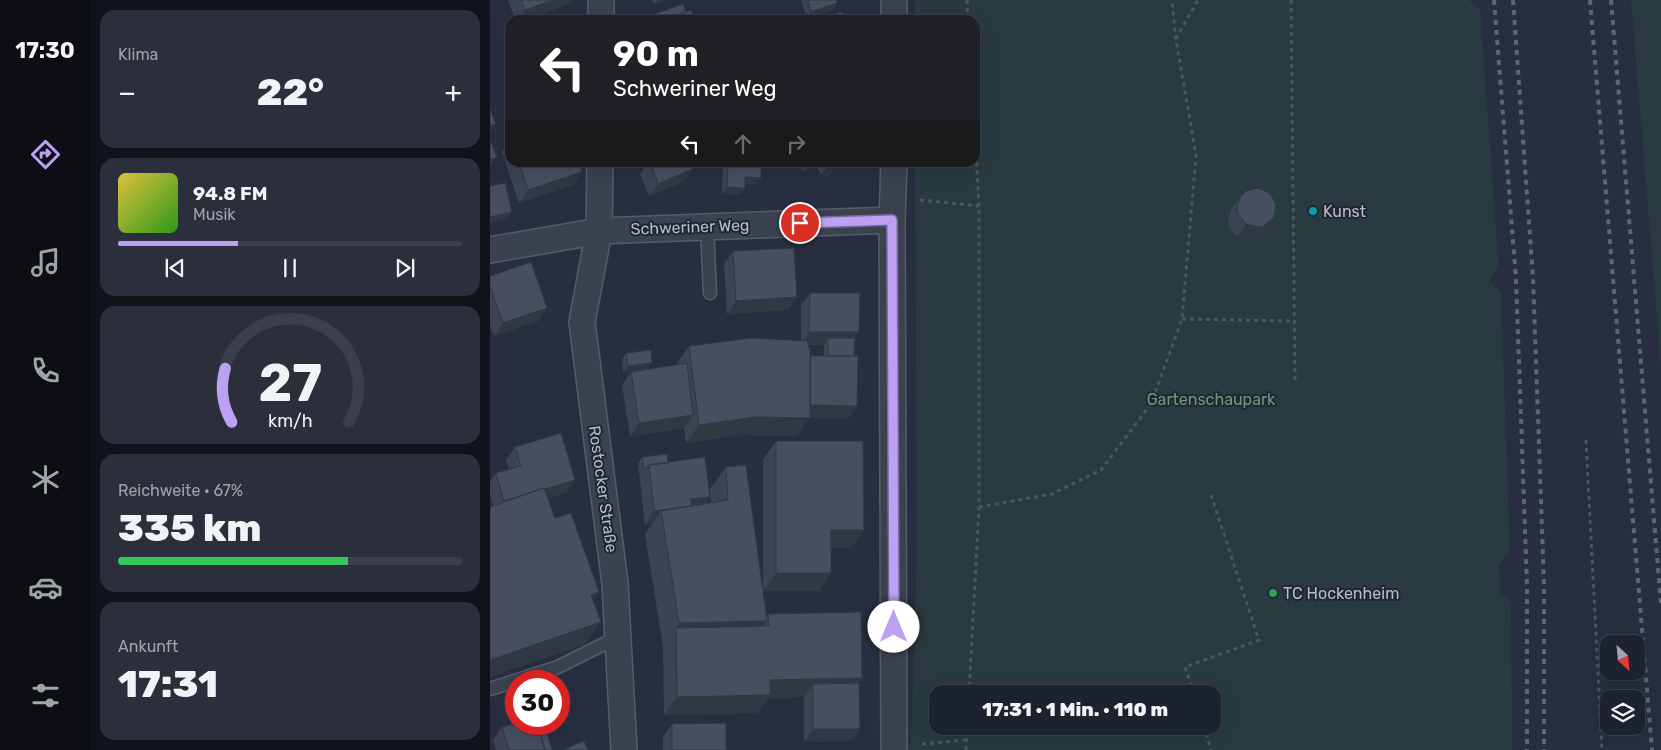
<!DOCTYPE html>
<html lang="de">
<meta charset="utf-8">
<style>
:root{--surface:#1d222f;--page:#2a2f3b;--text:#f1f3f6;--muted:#a0a4aa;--line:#3b3f4b;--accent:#bca0f2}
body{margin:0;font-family:Rubik,sans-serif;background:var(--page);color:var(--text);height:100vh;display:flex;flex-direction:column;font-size:19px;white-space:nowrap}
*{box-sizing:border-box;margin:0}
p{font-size:16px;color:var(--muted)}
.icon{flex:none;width:28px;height:28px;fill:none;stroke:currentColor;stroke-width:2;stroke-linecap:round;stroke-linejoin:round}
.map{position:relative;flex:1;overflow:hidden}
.panel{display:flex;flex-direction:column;gap:10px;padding:10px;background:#10131a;width:400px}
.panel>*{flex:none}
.hud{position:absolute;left:15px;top:15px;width:475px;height:152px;border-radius:15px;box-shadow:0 5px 20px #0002,0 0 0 1px var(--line);background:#202124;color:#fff;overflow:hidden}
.needle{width:32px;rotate:154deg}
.buttons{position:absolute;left:1110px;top:635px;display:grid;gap:10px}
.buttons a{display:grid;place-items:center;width:45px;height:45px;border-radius:10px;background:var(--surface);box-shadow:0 5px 20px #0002,0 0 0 1px var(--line);font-size:25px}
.speed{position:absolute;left:15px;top:670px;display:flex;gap:10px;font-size:25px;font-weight:700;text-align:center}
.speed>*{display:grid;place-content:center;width:65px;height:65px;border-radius:50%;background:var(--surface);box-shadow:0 5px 20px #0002,0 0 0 1px var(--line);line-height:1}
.speed .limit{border:8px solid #d22;background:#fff;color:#111}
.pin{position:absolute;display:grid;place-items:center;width:42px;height:42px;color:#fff;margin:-21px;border:2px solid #fff;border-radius:50%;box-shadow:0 1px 5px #0007}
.me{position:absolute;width:55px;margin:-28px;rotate:0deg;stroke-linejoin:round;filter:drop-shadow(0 0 4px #0008)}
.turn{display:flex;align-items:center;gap:18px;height:105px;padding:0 25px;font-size:22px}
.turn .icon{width:65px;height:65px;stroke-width:2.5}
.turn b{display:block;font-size:35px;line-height:42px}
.lanes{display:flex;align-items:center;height:48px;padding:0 25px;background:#0003;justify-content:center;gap:25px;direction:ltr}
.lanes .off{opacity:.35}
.big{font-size:38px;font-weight:800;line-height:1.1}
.panel .tile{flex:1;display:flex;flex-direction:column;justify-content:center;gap:8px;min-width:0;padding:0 18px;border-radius:15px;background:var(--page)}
.panel .dial{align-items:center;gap:0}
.dial svg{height:130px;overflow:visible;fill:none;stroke:var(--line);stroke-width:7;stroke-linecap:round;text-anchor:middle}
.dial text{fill:var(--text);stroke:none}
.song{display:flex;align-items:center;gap:15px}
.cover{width:60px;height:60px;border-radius:8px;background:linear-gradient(135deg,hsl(50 70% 55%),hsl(110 70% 35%))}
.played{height:5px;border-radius:2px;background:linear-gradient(90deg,var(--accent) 35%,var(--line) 35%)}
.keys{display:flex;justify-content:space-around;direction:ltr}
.heat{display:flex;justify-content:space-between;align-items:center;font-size:28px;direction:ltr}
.charge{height:8px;border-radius:4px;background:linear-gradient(90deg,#34c759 67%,var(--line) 0)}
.trip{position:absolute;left:439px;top:685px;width:292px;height:50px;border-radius:15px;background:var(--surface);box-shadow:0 5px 20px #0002,0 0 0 1px var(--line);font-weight:800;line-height:50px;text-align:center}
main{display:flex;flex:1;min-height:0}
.tab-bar{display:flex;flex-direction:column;width:90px;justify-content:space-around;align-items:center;background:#0c0e13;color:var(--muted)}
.tab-bar .icon{width:35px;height:35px}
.tab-bar .on{color:var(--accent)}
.tab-bar b{font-size:22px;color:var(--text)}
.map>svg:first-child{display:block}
.green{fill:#293b40;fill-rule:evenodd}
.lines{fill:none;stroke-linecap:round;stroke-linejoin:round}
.lane-casing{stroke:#555c69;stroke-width:15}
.street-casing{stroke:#555c69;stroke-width:28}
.path{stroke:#47585d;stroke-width:3;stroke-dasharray:4 4;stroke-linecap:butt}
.lane{stroke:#3b414f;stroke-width:12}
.street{stroke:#3b414f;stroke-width:25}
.rail{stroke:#5d6475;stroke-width:4;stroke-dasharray:5 5;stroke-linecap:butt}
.wall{fill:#3c4353;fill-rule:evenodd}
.shaded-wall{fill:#313743}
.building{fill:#464e60;stroke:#313743}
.route-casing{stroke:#7a689d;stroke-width:12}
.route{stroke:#bca0f2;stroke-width:9}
.culture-dot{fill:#0f9aa8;stroke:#1f2634;stroke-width:2}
.leisure-dot{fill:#2e9e5b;stroke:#1f2634;stroke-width:2}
.labels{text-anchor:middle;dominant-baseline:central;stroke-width:4;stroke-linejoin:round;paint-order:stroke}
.poi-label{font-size:16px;fill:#b7bcc9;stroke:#1f2634;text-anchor:start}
.street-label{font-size:16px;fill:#b7bcc9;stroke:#1f2634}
.park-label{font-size:16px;fill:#6f997d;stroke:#1f2634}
</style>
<main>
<nav class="tab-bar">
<b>17:30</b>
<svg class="icon on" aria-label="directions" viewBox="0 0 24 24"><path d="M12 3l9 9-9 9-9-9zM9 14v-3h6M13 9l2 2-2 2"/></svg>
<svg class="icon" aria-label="music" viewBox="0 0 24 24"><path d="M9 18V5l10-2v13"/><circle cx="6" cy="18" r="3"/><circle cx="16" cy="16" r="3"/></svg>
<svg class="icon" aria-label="phone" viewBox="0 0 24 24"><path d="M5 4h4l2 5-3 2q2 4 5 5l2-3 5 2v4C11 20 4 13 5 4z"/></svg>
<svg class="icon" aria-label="climate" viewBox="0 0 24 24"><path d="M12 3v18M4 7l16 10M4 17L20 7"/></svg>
<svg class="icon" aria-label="car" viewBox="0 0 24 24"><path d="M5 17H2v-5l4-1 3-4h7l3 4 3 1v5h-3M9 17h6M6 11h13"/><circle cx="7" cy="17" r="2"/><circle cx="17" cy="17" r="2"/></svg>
<svg class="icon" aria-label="filters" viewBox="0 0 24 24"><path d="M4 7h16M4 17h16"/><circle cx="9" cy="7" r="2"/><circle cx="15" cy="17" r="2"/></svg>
</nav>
<section class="panel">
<div class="tile"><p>Klima</p>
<div class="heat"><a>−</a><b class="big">22°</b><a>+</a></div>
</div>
<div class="tile">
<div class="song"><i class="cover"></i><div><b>94.8 FM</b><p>Musik</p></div></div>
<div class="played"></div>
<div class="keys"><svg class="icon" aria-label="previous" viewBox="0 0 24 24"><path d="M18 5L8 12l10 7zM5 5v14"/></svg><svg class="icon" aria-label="pause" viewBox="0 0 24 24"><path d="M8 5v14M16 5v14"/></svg><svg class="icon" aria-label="next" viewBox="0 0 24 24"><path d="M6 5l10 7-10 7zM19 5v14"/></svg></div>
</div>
<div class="tile dial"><svg viewBox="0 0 100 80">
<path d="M14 69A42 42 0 1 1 86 69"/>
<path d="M14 69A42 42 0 0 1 10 36" stroke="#bca0f2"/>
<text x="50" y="56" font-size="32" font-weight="700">27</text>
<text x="50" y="72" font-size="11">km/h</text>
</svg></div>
<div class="tile"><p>Reichweite · 67%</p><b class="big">335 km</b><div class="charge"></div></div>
<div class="tile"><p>Ankunft</p><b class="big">17:31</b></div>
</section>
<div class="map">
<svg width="1171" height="750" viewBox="0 0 1171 750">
<rect width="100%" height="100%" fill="#272e3f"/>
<path class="green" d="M425,0H979L990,10L1009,268L999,281L1011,293L1020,552L1009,565L1010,591L1021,603L1022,750H419L418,745L421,743L427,549L425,163L485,162V20H425ZM448,694H722V726H448Z
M1141,0H1171V366Z"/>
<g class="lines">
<g class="lane-casing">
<path id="lane" d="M217,227L220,293
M0,689L68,667L128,637"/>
</g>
<g class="street-casing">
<path id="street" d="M111,20V0
M404,20V0
M110,162L109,231L92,322L125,584L134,750
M404,162L402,220L404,750
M0,250L109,231L402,220"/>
</g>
<path class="path" d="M477,0L478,20
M801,0L805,384
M686,39L708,0
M430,200L489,206
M692,319L805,321
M1096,440L1112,750
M489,507L562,494L611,470L661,404L692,319L706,155L686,40L682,0
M479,694L489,507V206L485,136
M704,694L695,667L769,640L720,492
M714,726L721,750
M432,744L476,740
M476,750L477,726"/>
<use href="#lane" class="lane"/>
<use href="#street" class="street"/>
<path class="rail" d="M1004,0L1026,279L1037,585V750
M1023,0L1043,278L1054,585V750
M1100,0L1162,750
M1121,0L1171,605"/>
</g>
<path class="wall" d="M18,0H83L80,4L35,20H25Z
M162,0H176L164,4Z
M311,0H346L347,3L342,10L317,18Z
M196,12L205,20H159L162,15Z
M20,70V80L18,73Z
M20,141V162H88L92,172L83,185L29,203L12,152Z
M158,162H206L201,164L194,182L159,196L150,174Z
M233,162H271L266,184H255V188L250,194L232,193Z
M308,162H348L339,176L331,175L326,166L312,171Z
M751,196L775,230L765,239L759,240L747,237L739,227L738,220L742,208Z
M243,251L298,310L237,314L234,264Z
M0,276L57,308L48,321L4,336L0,325Z
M320,293L369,332L365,338L364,356L367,406L358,419L319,418L307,436L252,435L196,443L194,428L140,436L132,385L141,372L155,370L133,372L132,360L136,353L158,369L186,365L199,346L311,341V305ZM318,345H334V356H320Z
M286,441L374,530L361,548H341V573L329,591H273L277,617L278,614L372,678L369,683L361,741L314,742V697L278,698L267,713L174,715L173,646L155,534L163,523L155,524L148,464L152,457L178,463L220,497L215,504L221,503L220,489L236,467L273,591V459Z
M25,447L76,493L58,498L65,518L103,600L95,644L0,677V507L3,506L0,495V482L6,473L19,470L16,460Z
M182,724L236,750H173V737Z
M12,727L62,750H6L3,740Z"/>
<path class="shaded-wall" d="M64,0H83L80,4L35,20H28L35,10Z
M167,0H176L164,4Z
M347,3L342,10L317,18L321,12Z
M6,124L0,132V126Z
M7,157L0,167V160Z
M318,162H329L326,166L312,171Z
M340,162L348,163L339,176L331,175Z
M203,169L194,182L159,196L168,184Z
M92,172L83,185L29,203L38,190Z
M255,177L271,178L266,184H251Z
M237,187L255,188L250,194L232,193Z
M22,212L17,219L0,223V217Z
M784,217L775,230L765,239L759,240L747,237L756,224Z
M307,297L298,310L237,314L246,301Z
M57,308L48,321L4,336L13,323Z
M319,332H369L361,345L338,338L334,345L311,344Z
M162,363L158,369L133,372L138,366Z
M316,405L367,406L358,419L319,418L307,436L252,435L196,443L209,425Z
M203,415L194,428L140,436L149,423Z
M85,480L76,493L6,514L14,501Z
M220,497L211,509L171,511L163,523L155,524L164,511L201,499Z
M341,530H374L361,548H329Z
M286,573H341L329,591H273Z
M109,592L93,615L101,595Z
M277,621L262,644L186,628L189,623Z
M111,622L95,644L0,677V660Z
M372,678L360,696L323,684L314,697L278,698L267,713L174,715L187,697L280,680Z
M323,729H370L361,741L314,742Z"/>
<path class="building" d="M31,0H64L35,10Z
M318,0H346L347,3L321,12Z
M193,4L196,12L173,20H164L162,15Z
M201,10L205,20H173Z
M352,12L354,20H324Z
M0,108L6,124L0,126Z
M0,140L7,157L0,160Z
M29,162H88L92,172L38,190Z
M160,162H200L203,169L168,184Z
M238,162H271V178L255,177V188L237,187Z
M15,183L22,212L0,217V186Z
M768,188L780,193L786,204L784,217L774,226L768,227L756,224L748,214L747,207L751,196L756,191Z
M304,248L307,297L246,301L243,251Z
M41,262L57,308L13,323L0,286V276Z
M320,293H370L369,332H319Z
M261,338L317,341L320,351V418L265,417L209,425L199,346Z
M338,338H365L364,356H338Z
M161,350L162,363L138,366L136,353Z
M320,356H368L367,406L320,405Z
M197,363L203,415L149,423L141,372Z
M71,433L85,480L55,489L54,488L14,501L6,473L31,466L25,447Z
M286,441H373L374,530H341V573H286Z
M177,454L178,463L159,465L154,471L152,457Z
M215,457L220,497L201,499L202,506L164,511L159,465Z
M256,465L277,621L189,623L171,511L238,500L236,467Z
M54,488L65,518L81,513L109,592L101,595L111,622L0,660V507Z
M371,612L372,678L280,680V695L187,697L186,628L279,626L278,614Z
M369,683L370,729H323V684Z
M26,723V724H47L55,750H19L12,727Z
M236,723V750H182V724Z
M47,724H54L62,750H55Z
M94,741L98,750H73Z"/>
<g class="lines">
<g class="route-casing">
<path id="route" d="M310,223L402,220L404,627"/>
</g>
<use href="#route" class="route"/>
</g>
<circle class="culture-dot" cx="823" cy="211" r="5"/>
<circle class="leisure-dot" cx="783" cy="593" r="5"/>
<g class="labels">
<g class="poi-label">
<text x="833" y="211">Kunst</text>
<text x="793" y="593">TC Hockenheim</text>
</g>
<g class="street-label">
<text transform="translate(200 227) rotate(-2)">Schweriner Weg</text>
<text transform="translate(113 489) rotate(82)">Rostocker Straße</text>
</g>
<g class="park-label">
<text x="721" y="399">Gartenschaupark</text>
</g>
</g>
</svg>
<div class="buttons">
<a><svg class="needle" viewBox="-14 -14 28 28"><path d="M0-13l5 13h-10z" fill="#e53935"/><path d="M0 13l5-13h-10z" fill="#a0a4aa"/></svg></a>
<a><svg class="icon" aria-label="layers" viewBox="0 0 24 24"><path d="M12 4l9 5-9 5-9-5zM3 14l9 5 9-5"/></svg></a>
</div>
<div class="speed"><div class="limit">30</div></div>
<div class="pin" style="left:310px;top:223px;background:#d93025"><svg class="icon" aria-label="arrive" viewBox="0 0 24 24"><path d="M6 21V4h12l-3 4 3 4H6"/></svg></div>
<svg class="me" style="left:404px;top:627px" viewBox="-20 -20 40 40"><circle r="19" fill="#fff"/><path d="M0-13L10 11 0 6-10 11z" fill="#bca0f2"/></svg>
<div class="trip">17:31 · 1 Min. · 110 m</div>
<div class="hud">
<div class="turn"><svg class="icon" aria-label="left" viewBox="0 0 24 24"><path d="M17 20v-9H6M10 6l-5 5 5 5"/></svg><div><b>90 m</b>Schweriner Weg</div></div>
<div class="lanes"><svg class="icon" aria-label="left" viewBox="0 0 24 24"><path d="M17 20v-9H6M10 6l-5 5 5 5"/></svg><svg class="icon off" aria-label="ahead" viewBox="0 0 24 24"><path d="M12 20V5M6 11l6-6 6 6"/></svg><svg class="icon off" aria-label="right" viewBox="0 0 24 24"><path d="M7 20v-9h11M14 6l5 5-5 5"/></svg></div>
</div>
</div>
</main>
